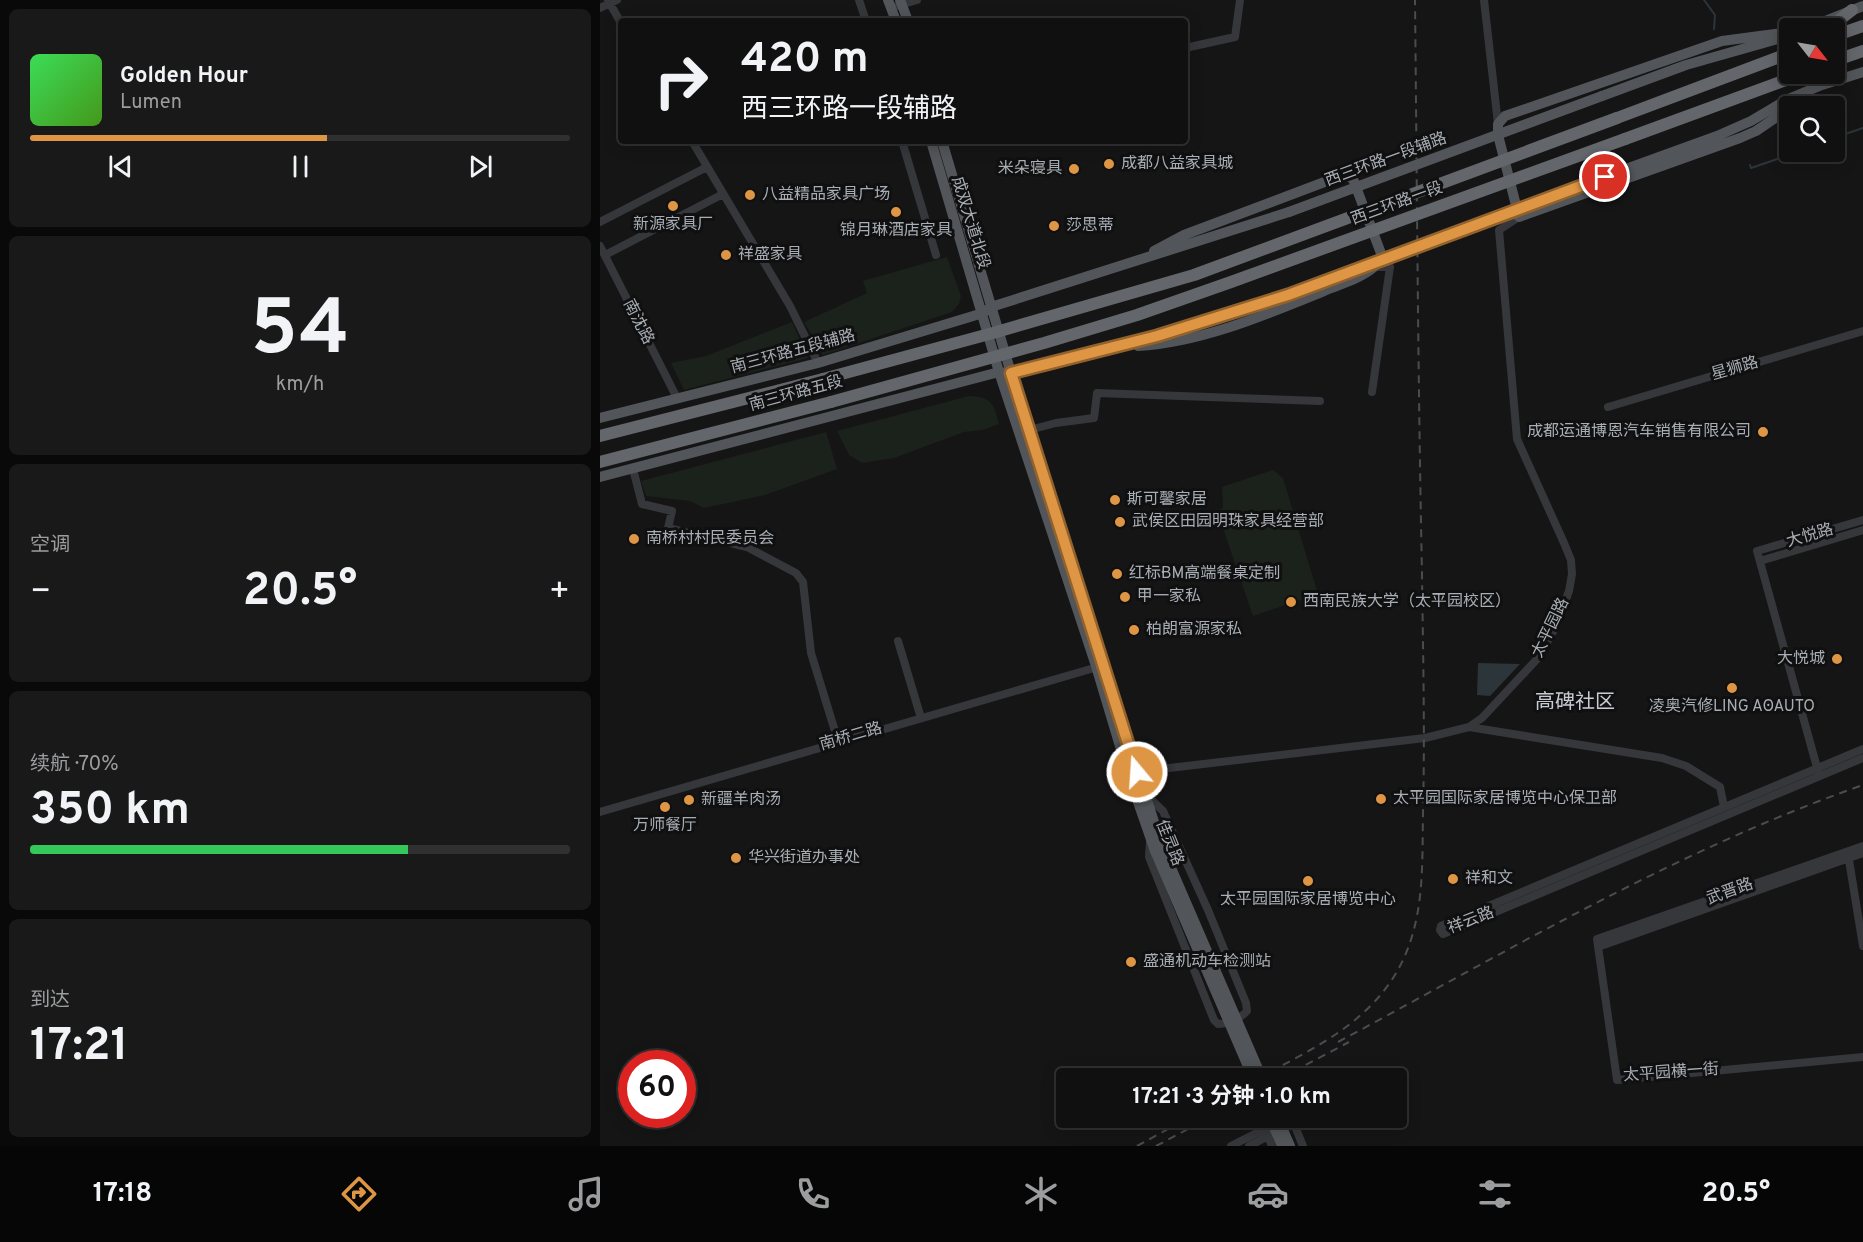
<!DOCTYPE html>
<html lang="zh">
<meta charset="utf-8">
<style>
:root{--surface:#101010;--page:#191919;--text:#f1f3f6;--muted:#9c9d9f;--line:#303030;--accent:#df9644}
body{margin:0;font-family:Overpass,"Noto Sans SC",sans-serif;background:var(--page);color:var(--text);height:100vh;display:flex;flex-direction:column;font-size:22px;white-space:nowrap}
*{box-sizing:border-box;margin:0}
p{font-size:20px;color:var(--muted)}
.icon{flex:none;width:33px;height:33px;fill:none;stroke:currentColor;stroke-width:2;stroke-linecap:round;stroke-linejoin:round}
.map{position:relative;flex:1;overflow:hidden}
.drawer{display:flex;flex-direction:column;gap:9px;padding:9px;background:#090909;width:600px}
.drawer>*{flex:none}
.hud{position:absolute;left:18px;top:18px;width:570px;height:126px;border-radius:6px;box-shadow:0 3px 15px #0003,0 0 0 2px var(--line);background:#101010;color:var(--text);overflow:hidden}
.needle{width:39px;rotate:121deg}
.tools{position:absolute;left:1179px;top:18px;display:grid;gap:12px}
.tools a{display:grid;place-items:center;width:66px;height:66px;border-radius:6px;background:var(--surface);box-shadow:0 3px 15px #0003,0 0 0 2px var(--line);font-size:30px}
.speed{position:absolute;left:18px;top:1050px;display:flex;gap:12px;font-size:30px;font-weight:700;text-align:center}
.speed>*{display:grid;place-content:center;width:78px;height:78px;border-radius:50%;background:var(--surface);box-shadow:0 3px 15px #0003,0 0 0 2px var(--line);line-height:1}
.speed .limit{border:9px solid #d22;background:#fff;color:#111}
.pin{position:absolute;display:grid;place-items:center;width:51px;height:51px;color:#fff;margin:-26px;border:3px solid #fff;border-radius:50%;box-shadow:0 2px 6px #0007}
.me{position:absolute;width:66px;margin:-33px;rotate:342deg;stroke-linejoin:round;filter:drop-shadow(0 0 4px #0008)}
.turn{display:flex;align-items:center;gap:21px;height:126px;padding:0 24px;font-size:27px}
.turn .icon{width:78px;height:78px;stroke-width:2.5}
.turn b{display:block;font-size:42px;line-height:51px}
.big{font-size:45px;font-weight:700;line-height:1.1}
.drawer .widget{flex:1;display:flex;flex-direction:column;justify-content:center;gap:9px;min-width:0;padding:0 21px;border-radius:9px;background:var(--page)}
.drawer .dial{align-items:center;gap:0}
.dial b{font-size:78px;line-height:1}
.song{display:flex;align-items:center;gap:18px}
.cover{width:72px;height:72px;border-radius:9px;background:linear-gradient(135deg,hsl(130 70% 55%),hsl(100 70% 35%))}
.played{height:6px;border-radius:3px;background:linear-gradient(90deg,var(--accent) 55%,var(--line) 55%)}
.keys{display:flex;justify-content:space-around;direction:ltr}
.heat{display:flex;justify-content:space-between;align-items:center;font-size:33px;direction:ltr}
.charge{height:9px;border-radius:4px;background:linear-gradient(90deg,#34c759 70%,var(--line) 0)}
.trip{position:absolute;left:456px;top:1068px;width:351px;height:60px;border-radius:6px;background:var(--surface);box-shadow:0 3px 15px #0003,0 0 0 2px var(--line);font-weight:700;line-height:60px;text-align:center}
.tab-bar{display:flex;height:96px;justify-content:space-around;align-items:center;background:#060606;color:var(--muted)}
.tab-bar .icon{width:42px;height:42px}
.tab-bar .active{color:var(--accent)}
.tab-bar b{font-size:27px;color:var(--text)}
main{display:flex;flex:1;min-height:0}
.map>svg:first-child{display:block}
.green{fill:#1b211b}
.water{fill:#2c3539}
.lines{fill:none;stroke-linecap:round;stroke-linejoin:round}
.stream{stroke:#2c3539;stroke-width:2}
.minor{stroke:#36373b;stroke-width:8}
.major{stroke:#525559;stroke-width:10}
.highway{stroke:#63666b;stroke-width:12}
.rail{stroke:#494c50;stroke-width:2;stroke-dasharray:8 6;stroke-linecap:butt}
.major-bridge{stroke:#525559;stroke-width:10}
.highway-bridge{stroke:#63666b;stroke-width:12}
.route-casing{stroke:#91622c;stroke-width:15}
.route{stroke:#df9644;stroke-width:10}
.poi-dot{fill:#df9644;stroke:#101011;stroke-width:2}
.labels{text-anchor:middle;dominant-baseline:central;stroke-width:6;stroke-linejoin:round;paint-order:stroke}
.street-label{font-size:16px;fill:#a8aeb5;stroke:#101011}
.poi-label{font-size:16px;fill:#a8aeb5;stroke:#101011;text-anchor:start}
.quarter-label{font-size:20px;fill:#c8ccd2;stroke:#101011}
</style>
<main>
<section class="drawer">
<div class="widget">
<div class="song"><i class="cover"></i><div><b>Golden Hour</b><p>Lumen</p></div></div>
<div class="played"></div>
<div class="keys"><svg class="icon" aria-label="previous" viewBox="0 0 24 24"><path d="M18 5L8 12l10 7zM5 5v14"/></svg><svg class="icon" aria-label="pause" viewBox="0 0 24 24"><path d="M8 5v14M16 5v14"/></svg><svg class="icon" aria-label="next" viewBox="0 0 24 24"><path d="M6 5l10 7-10 7zM19 5v14"/></svg></div>
</div>
<div class="widget dial"><b>54</b><p>km/h</p></div>
<div class="widget"><p>空调</p>
<div class="heat"><a>−</a><b class="big">20.5°</b><a>+</a></div>
</div>
<div class="widget"><p>续航 · 70%</p><b class="big">350 km</b><div class="charge"></div></div>
<div class="widget"><p>到达</p><b class="big">17:21</b></div>
</section>
<div class="map">
<svg width="1263" height="1146" viewBox="0 0 1263 1146">
<rect width="100%" height="100%" fill="#151516"/>
<path class="green" d="M347,257L361,296L359,304L352,312L223,355L204,322L267,293L263,281Z
M192,322L208,358L84,390L71,363L106,356Z
M369,396C392,397 394,404 399,424L383,430L364,432L294,458L262,463L249,455L237,431Z
M226,432L237,469L165,495L104,508L90,501L46,496L41,481Z
M673,470L683,478L718,594L653,616L617,511L623,508L622,487Z"/>
<path class="water" d="M878,663L920,664L890,696L877,695Z"/>
<g class="lines">
<path class="stream" d="M1104,0L1115,15L1114,29
M1234,138L1263,128
M1150,165L1151,168L1198,152"/>
<path class="minor" d="M8,0L21,23
M259,0L266,21
M884,0L898,124
M297,6L317,0
M0,8L17,0
M585,48L635,37L640,0
M92,141L190,306L218,363
M302,141L336,255
M0,222L107,167
M0,246L77,398
M5,255L123,194
M772,392L790,267H774
M1008,407L1263,331
M429,430L456,423L494,418L497,393L720,401
M33,469L42,504L72,511L68,528L147,547L196,573L203,582L211,653L238,741
M1160,561L1263,530
M298,641L321,718
M869,727L1062,758L1086,766L1120,787L1124,807
M1263,749L841,926L840,930L843,934L1263,758
M1218,771L1157,551L1263,520
M535,772L825,738L869,727L882,718L939,657L955,628L969,591L972,574L971,560L964,543L917,439L899,230L919,217
M545,794L563,811L608,910L646,1003L647,1011C641,1018 627,1024 618,1024L614,1020L549,857L550,841
M0,812L501,666
M1263,846L997,939L1017,1080L1263,1057
M1248,854L1263,946
M998,947L1263,853
M692,1119L703,1146
M666,1131L672,1146
M631,1146L686,1118
M649,1146L693,1123"/>
<path class="major" d="M288,0L296,21
M300,0L308,21
M1208,28L1263,6
M1190,32L1122,41L905,116L898,124V135L919,217L1140,138L1156,131L1190,108
M1002,96L1086,65L1181,38
M331,141L399,372L496,666L528,773L555,851
M342,141L411,373L562,847
M1026,169L1117,136L1151,121L1188,99L1222,85L1263,72
M538,346C602,342 665,315 724,291C740,284 760,279 774,267C777,265 780,260 782,256L753,179L747,176L735,178L584,235L554,251
M0,418L218,363L383,313L391,307L689,212
M0,477L399,372L411,373L557,336L688,295"/>
<path class="highway" d="M1229,28L1252,10
M1234,36L1263,26
M1234,61L1263,51
M1017,118L1190,53
M1025,139L1202,74
M0,436L223,379
M0,462L231,402"/>
<path class="rail" d="M738,1042C910,950 1079,849 1263,785
M658,1078C715,1048 774,1021 803,960C825,913 822,862 823,812C825,732 823,653 822,574C818,383 817,191 815,0
M681,1078L749,1042
M537,1146L588,1118
M556,1146L609,1118"/>
<path class="major-bridge" d="M689,212L1002,96
M688,295L1026,169
M562,847L662,1078
M555,851L653,1078
M670,1118L682,1146
M678,1118L690,1146"/>
<path class="highway-bridge" d="M223,379L393,333L594,275L1017,118
M231,402L444,343L537,315L631,282L1025,139"/>
</g>
<g class="lines">
<g class="route-casing">
<path id="route" d="M537,772L411,373L557,336L688,295L1005,177"/>
</g>
<use href="#route" class="route"/>
</g>
<g class="poi-dot">
<circle cx="509" cy="164" r="6"/>
<circle cx="474" cy="169" r="6"/>
<circle cx="150" cy="195" r="6"/>
<circle cx="73" cy="206" r="6"/>
<circle cx="296" cy="212" r="6"/>
<circle cx="454" cy="226" r="6"/>
<circle cx="126" cy="255" r="6"/>
<circle cx="1163" cy="432" r="6"/>
<circle cx="515" cy="500" r="6"/>
<circle cx="520" cy="522" r="6"/>
<circle cx="34" cy="539" r="6"/>
<circle cx="517" cy="574" r="6"/>
<circle cx="525" cy="597" r="6"/>
<circle cx="691" cy="602" r="6"/>
<circle cx="534" cy="630" r="6"/>
<circle cx="1237" cy="659" r="6"/>
<circle cx="1132" cy="688" r="6"/>
<circle cx="781" cy="799" r="6"/>
<circle cx="89" cy="800" r="6"/>
<circle cx="65" cy="807" r="6"/>
<circle cx="136" cy="858" r="6"/>
<circle cx="853" cy="879" r="6"/>
<circle cx="708" cy="881" r="6"/>
<circle cx="531" cy="962" r="6"/>
</g>
<g class="labels">
<g class="street-label">
<text transform="translate(786 160) rotate(-20)">西三环路一段辅路</text>
<text transform="translate(797 204) rotate(-20)">西三环路一段</text>
<text transform="translate(370 223) rotate(73)">成双大道北段</text>
<text transform="translate(38 322) rotate(63)">南沈路</text>
<text transform="translate(193 352) rotate(-15)">南三环路五段辅路</text>
<text transform="translate(1135 369) rotate(-16)">星狮路</text>
<text transform="translate(196 394) rotate(-15)">南三环路五段</text>
<text transform="translate(1210 536) rotate(-16)">大悦路</text>
<text transform="translate(951 628) rotate(-64)">太平园路</text>
<text transform="translate(251 737) rotate(-16)">南桥二路</text>
<text transform="translate(569 843) rotate(68)">佳灵路</text>
<text transform="translate(1130 892) rotate(-20)">武晋路</text>
<text transform="translate(871 921) rotate(-21)">祥云路</text>
<text transform="translate(1071 1073) rotate(-4)">太平园横一街</text>
</g>
<g class="poi-label">
<text x="521" y="164">成都八益家具城</text>
<text x="462" y="169" text-anchor="end">米朵寝具</text>
<text x="162" y="195">八益精品家具广场</text>
<text x="73" y="225" text-anchor="middle">新源家具厂</text>
<text x="466" y="226">莎思蒂</text>
<text x="296" y="231" text-anchor="middle">锦月琳酒店家具</text>
<text x="138" y="255">祥盛家具</text>
<text x="1151" y="432" text-anchor="end">成都运通博恩汽车销售有限公司</text>
<text x="527" y="500">斯可馨家居</text>
<text x="532" y="522">武侯区田园明珠家具经营部</text>
<text x="46" y="539">南桥村村民委员会</text>
<text x="529" y="574">红标·BM高端餐桌定制</text>
<text x="537" y="597">甲一家私</text>
<text x="703" y="602">西南民族大学（太平园校区）</text>
<text x="546" y="630">柏朗富源家私</text>
<text x="1225" y="659" text-anchor="end">大悦城</text>
<text x="1132" y="707" text-anchor="middle">凌奥汽修LING AO·AUTO</text>
<text x="793" y="799">太平园国际家居博览中心保卫部</text>
<text x="101" y="800">新疆羊肉汤</text>
<text x="65" y="826" text-anchor="middle">万师餐厅</text>
<text x="148" y="858">华兴街道办事处</text>
<text x="865" y="879">祥和文</text>
<text x="708" y="900" text-anchor="middle">太平园国际家居博览中心</text>
<text x="543" y="962">盛通机动车检测站</text>
</g>
<g class="quarter-label">
<text x="975" y="703">高碑社区</text>
</g>
</g>
</svg>
<div class="tools">
<a><svg class="needle" viewBox="-14 -14 28 28"><path d="M0-13l5 13h-10z" fill="#e53935"/><path d="M0 13l5-13h-10z" fill="#9c9d9f"/></svg></a>
<a><svg class="icon" aria-label="search" viewBox="0 0 24 24"><circle cx="10" cy="10" r="6"/><path d="M15 15l6 6"/></svg></a>
</div>
<div class="speed"><div class="limit">60</div></div>
<div class="pin" style="left:1005px;top:177px;background:#d93025"><svg class="icon" aria-label="arrive" viewBox="0 0 24 24"><path d="M6 21V4h12l-3 4 3 4H6"/></svg></div>
<svg class="me" style="left:537px;top:772px" viewBox="-20 -20 40 40"><circle r="17" fill="#df9644" stroke="#fff" stroke-width="3"/><path d="M0-11L8 9 0 5-8 9z" fill="#fff"/></svg>
<div class="trip">17:21 · 3 分钟 · 1.0 km</div>
<div class="hud">
<div class="turn"><svg class="icon" aria-label="right" viewBox="0 0 24 24"><path d="M7 20v-9h11M14 6l5 5-5 5"/></svg><div><b>420 m</b>西三环路一段辅路</div></div>
</div>
</div>
</main>
<nav class="tab-bar">
<b>17:18</b>
<svg class="icon active" aria-label="directions" viewBox="0 0 24 24"><path d="M12 3l9 9-9 9-9-9zM9 14v-3h6M13 9l2 2-2 2"/></svg>
<svg class="icon" aria-label="music" viewBox="0 0 24 24"><path d="M9 18V5l10-2v13"/><circle cx="6" cy="18" r="3"/><circle cx="16" cy="16" r="3"/></svg>
<svg class="icon" aria-label="phone" viewBox="0 0 24 24"><path d="M5 4h4l2 5-3 2q2 4 5 5l2-3 5 2v4C11 20 4 13 5 4z"/></svg>
<svg class="icon" aria-label="climate" viewBox="0 0 24 24"><path d="M12 3v18M4 7l16 10M4 17L20 7"/></svg>
<svg class="icon" aria-label="car" viewBox="0 0 24 24"><path d="M5 17H2v-5l4-1 3-4h7l3 4 3 1v5h-3M9 17h6M6 11h13"/><circle cx="7" cy="17" r="2"/><circle cx="17" cy="17" r="2"/></svg>
<svg class="icon" aria-label="filters" viewBox="0 0 24 24"><path d="M4 7h16M4 17h16"/><circle cx="9" cy="7" r="2"/><circle cx="15" cy="17" r="2"/></svg>
<b>20.5°</b>
</nav>
